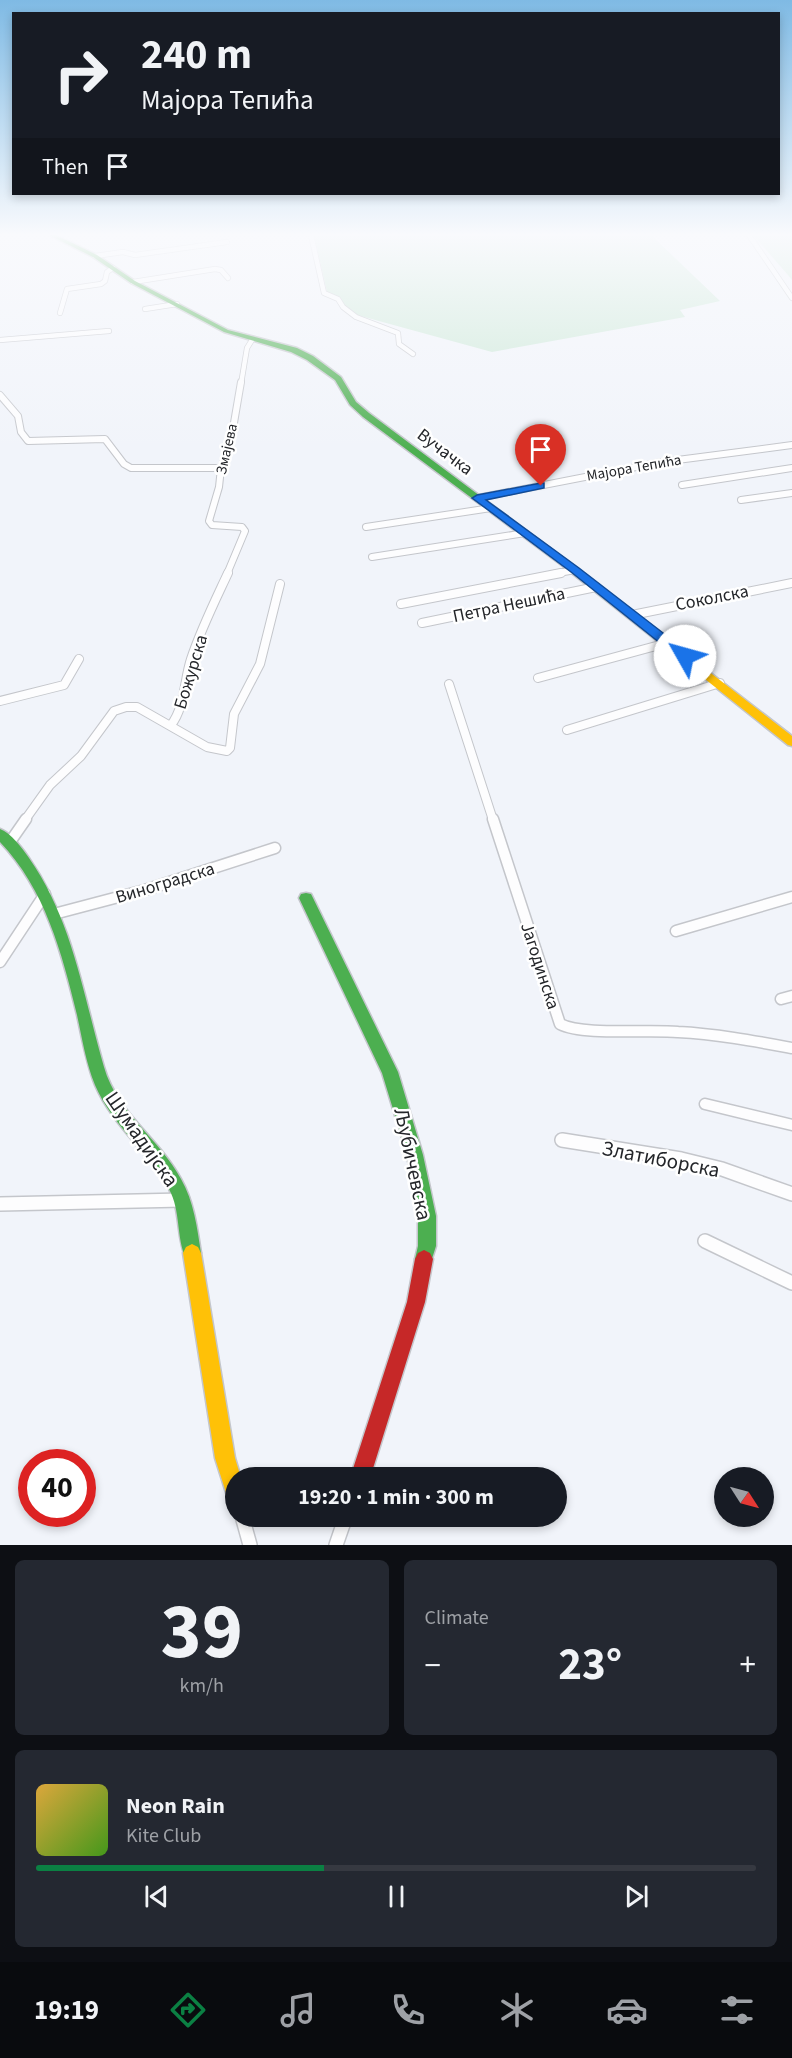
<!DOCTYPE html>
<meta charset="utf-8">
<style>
:root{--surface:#171b24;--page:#242831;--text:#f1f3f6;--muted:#9ea1a6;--line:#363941;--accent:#0b8043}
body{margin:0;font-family:"Source Sans 3",sans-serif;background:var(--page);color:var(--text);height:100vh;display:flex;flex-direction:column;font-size:22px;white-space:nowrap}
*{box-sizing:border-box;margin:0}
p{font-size:20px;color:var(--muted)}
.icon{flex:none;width:33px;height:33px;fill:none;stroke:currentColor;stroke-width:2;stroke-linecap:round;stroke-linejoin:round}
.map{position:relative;height:1545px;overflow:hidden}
.drawer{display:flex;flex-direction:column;gap:15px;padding:15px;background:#0d0f14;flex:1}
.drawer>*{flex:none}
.top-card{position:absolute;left:12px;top:12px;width:768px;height:183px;border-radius:0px;box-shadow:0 3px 9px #0003;background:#171b24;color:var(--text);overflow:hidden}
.needle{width:39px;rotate:126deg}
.buttons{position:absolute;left:714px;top:1467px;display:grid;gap:12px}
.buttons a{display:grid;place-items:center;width:60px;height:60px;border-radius:50%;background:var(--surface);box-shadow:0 3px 9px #0003;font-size:30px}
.speed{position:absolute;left:18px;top:1449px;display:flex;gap:12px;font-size:30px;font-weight:700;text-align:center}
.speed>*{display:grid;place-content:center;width:78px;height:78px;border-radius:50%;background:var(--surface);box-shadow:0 3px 9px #0003;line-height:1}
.speed .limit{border:9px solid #d22;background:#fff;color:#111}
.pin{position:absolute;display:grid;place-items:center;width:51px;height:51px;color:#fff;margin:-62px -26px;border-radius:50% 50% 50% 0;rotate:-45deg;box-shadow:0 0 6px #0007}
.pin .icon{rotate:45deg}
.me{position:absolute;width:66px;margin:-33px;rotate:308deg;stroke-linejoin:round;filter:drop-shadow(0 0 4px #0008)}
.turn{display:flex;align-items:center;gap:21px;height:126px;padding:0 30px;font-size:27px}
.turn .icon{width:78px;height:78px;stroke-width:2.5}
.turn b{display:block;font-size:42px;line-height:51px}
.then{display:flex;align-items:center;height:57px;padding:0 30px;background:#0003;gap:12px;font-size:22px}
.big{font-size:45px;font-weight:700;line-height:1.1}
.drawer .card{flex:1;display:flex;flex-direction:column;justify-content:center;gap:9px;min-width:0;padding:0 21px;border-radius:9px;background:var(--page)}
.drawer .dial{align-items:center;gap:0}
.dial b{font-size:78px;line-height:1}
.song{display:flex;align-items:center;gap:18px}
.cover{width:72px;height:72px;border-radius:9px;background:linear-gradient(135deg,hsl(40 70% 55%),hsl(100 70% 35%))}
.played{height:6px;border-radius:3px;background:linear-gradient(90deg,var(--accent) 40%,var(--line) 40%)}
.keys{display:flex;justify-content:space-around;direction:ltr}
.heat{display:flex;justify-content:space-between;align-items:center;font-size:33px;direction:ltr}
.drawer .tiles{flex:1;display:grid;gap:15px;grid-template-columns:1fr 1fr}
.card:last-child{grid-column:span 2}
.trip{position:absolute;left:225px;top:1467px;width:342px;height:60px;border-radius:30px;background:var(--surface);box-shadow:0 3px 9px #0003;font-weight:700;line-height:60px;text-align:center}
.dock{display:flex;height:96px;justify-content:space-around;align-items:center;background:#090b0e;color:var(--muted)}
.dock .icon{width:42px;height:42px}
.dock .active{color:var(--accent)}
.dock b{font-size:27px;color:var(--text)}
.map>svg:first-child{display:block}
.green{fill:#cce8d7}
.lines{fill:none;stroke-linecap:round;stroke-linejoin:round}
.street-far4-casing{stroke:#c4c6cb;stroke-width:6}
.street-far3-casing{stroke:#c4c6cb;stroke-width:8}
.street-far2-casing{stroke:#c4c6cb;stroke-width:10}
.street-far1-casing{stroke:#c4c6cb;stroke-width:13}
.street-casing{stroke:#c4c6cb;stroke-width:16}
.fast-casing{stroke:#c4c6cb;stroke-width:3}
.slow-casing{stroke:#c4c6cb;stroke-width:3}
.jam-casing{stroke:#c4c6cb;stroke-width:3}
.street-far4{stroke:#fdfdfe;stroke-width:4.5}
.street-far3{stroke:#fdfdfe;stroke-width:6}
.street-far2{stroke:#fdfdfe;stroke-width:8}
.street-far1{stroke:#fdfdfe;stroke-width:10}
.street{stroke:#fdfdfe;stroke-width:13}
.fast{fill:#4caf50;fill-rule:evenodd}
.slow{fill:#ffc107;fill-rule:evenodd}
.jam{fill:#c62828;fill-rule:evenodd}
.route{fill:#1a73e8;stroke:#114b97;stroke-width:1.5}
.labels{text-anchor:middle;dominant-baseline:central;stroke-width:5;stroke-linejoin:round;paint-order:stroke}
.far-street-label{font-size:15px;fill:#24262a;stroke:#fff}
.street-label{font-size:18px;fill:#24262a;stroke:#fff}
.near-street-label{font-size:21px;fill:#24262a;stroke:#fff}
</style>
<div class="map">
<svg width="792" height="1545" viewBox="0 0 792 1545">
<rect width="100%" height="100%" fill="#f1f4fa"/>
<path class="green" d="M314,235H651L720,301L680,310L685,317L492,352L357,315L344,307L341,299L327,292Z
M753,235H792V280L788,275Z"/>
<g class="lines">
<g class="street-far4-casing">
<path id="street-far4" d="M311,235L324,293L338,299L343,307L356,317L398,333L399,344L413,354
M749,235L792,298
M95,256L123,252L135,255L227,242
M133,282L215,269L221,270L228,278
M145,309L177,304
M60,313L67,289L101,284L105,281L107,272L113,268
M0,340L109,331
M241,384L247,348L252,340"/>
</g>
<g class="street-far3-casing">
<path id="street-far3" d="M0,395L18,416L21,432L28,441L105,439L124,464L131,468H221
M682,485L792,468
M477,498L662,462L792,445
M741,500L792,493
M366,527L491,508
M372,557L525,533
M227,574L245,531L242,527L212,525L209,521L219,487L221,468L230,446L241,382
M553,574L575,570"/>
</g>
<g class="street-far2-casing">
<path id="street-far2" d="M401,604L561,573
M632,615L792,583
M422,623L596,587
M538,678L667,643
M449,684L493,820
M0,701L64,685L79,659
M171,725C185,707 184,680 191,659C201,629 215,601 228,573
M567,730L720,683
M25,820L50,785L81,756L114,711L126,707H137L207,747L227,751L230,748L234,714L260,664L280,584"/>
</g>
<g class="street-far1-casing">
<path id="street-far1" d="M493,819L560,1024C583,1036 649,1029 678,1032C717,1034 754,1041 792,1048
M10,842L26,819
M54,914L145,890L275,848
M676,931L792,897
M0,962L45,894
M781,999L792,996
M705,1104L792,1125"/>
</g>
<g class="street-casing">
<path id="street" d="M562,1140L681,1159L722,1169L792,1194
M0,1204L183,1200
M705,1241L792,1283
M242,1516L250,1545
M336,1545L346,1516"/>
</g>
<g class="fast-casing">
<path id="fast" d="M49,235H56L97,255L135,281L228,330L297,348L313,356L341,377L356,402L369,413L571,564L569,566H563L363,417L350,405L335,380L307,360L291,352L224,332L131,283L93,257Z
M0,829C11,833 22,848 29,858C73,921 83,995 104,1067C117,1113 159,1138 181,1179C194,1202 197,1227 201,1253L198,1259L192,1262L186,1259C176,1237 181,1211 169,1189C148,1152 112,1125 95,1085C86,1063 82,1038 77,1015C62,953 45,889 0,842Z
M306,893L311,894L313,898L398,1072L423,1155L436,1216V1246L430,1265L424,1268L418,1265L415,1259L418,1246V1216L407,1155L382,1073L299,898L301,894Z"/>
</g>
<g class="slow-casing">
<path id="slow" d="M566,561L792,736V746L788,745L563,566V562Z
M192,1244L198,1247L201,1253L235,1458L241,1478H236V1505L229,1502L215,1458L183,1253L186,1247Z"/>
</g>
<g class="jam-casing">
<path id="jam" d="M424,1250L430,1253L433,1259L425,1302L370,1478H350L407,1302L415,1259L418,1253Z"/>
</g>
<use href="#street-far4" class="street-far4"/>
<use href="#street-far3" class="street-far3"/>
<use href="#street-far2" class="street-far2"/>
<use href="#street-far1" class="street-far1"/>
<use href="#street" class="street"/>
<use href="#fast" class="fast"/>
<use href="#slow" class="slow"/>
<use href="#jam" class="jam"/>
</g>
<linearGradient id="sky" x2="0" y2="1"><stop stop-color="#7fbae4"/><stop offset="0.52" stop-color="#f9fafd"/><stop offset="1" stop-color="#f9fafd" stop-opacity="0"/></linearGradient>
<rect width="792" height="451" fill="url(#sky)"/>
<path class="route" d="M541,483H544V488L486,500L579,568L689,653V659H680L571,572L472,498L477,495Z"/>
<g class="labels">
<g class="far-street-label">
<text transform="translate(227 449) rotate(-77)">Змајева</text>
<text transform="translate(634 468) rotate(-10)">Мајора Тепића</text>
</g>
<g class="street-label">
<text transform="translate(445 452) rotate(37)">Вучачка</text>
<text transform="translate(712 598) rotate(-11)">Соколска</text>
<text transform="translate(509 605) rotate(-12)">Петра Нешића</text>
<text transform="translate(191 672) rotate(-73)">Божурска</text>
<text transform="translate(165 883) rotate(-17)">Виноградска</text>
<text transform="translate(540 966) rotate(72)">Јагодинска</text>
</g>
<g class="near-street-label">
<text transform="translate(142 1139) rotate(55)">Шумадијска</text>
<text transform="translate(661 1159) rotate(11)">Златиборска</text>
<text transform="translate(413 1164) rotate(78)">Љубичевска</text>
</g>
</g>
</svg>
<div class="buttons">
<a><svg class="needle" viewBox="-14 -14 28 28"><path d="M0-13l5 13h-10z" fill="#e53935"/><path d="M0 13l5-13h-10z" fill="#9ea1a6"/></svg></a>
</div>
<div class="speed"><div class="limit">40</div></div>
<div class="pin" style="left:541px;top:486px;background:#d93025"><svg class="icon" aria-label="arrive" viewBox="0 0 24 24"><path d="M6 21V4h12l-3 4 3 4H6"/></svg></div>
<svg class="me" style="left:685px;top:656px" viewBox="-20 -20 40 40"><circle r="19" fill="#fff"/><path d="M0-13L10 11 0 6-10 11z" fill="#1a73e8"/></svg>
<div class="trip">19:20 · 1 min · 300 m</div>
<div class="top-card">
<div class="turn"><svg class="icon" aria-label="right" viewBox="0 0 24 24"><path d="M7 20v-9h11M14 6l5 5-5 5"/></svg><div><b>240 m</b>Мајора Тепића</div></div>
<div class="then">Then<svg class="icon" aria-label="arrive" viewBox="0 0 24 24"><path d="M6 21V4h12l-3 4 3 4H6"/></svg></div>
</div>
</div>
<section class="drawer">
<div class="tiles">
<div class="card dial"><b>39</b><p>km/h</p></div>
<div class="card"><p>Climate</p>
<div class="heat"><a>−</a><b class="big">23°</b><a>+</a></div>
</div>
<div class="card">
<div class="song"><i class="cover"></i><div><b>Neon Rain</b><p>Kite Club</p></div></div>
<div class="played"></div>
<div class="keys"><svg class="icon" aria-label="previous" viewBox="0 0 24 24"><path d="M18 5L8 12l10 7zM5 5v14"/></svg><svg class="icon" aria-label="pause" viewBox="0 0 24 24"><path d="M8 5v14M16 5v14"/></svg><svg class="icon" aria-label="next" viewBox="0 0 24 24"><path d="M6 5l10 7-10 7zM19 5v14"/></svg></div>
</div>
</div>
</section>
<nav class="dock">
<b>19:19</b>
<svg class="icon active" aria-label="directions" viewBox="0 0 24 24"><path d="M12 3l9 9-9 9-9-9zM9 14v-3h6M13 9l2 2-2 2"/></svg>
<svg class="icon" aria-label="music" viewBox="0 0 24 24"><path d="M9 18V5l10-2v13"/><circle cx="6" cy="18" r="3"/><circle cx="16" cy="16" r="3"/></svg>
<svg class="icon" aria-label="phone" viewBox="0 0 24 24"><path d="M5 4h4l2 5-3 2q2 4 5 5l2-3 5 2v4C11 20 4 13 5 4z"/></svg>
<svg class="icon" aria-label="climate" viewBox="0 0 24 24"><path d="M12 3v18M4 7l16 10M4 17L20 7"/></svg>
<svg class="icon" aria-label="car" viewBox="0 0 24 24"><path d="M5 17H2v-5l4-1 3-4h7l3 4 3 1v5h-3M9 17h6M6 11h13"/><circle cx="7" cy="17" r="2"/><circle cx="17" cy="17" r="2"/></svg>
<svg class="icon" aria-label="filters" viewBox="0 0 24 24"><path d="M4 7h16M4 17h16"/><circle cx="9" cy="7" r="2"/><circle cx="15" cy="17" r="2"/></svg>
</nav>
